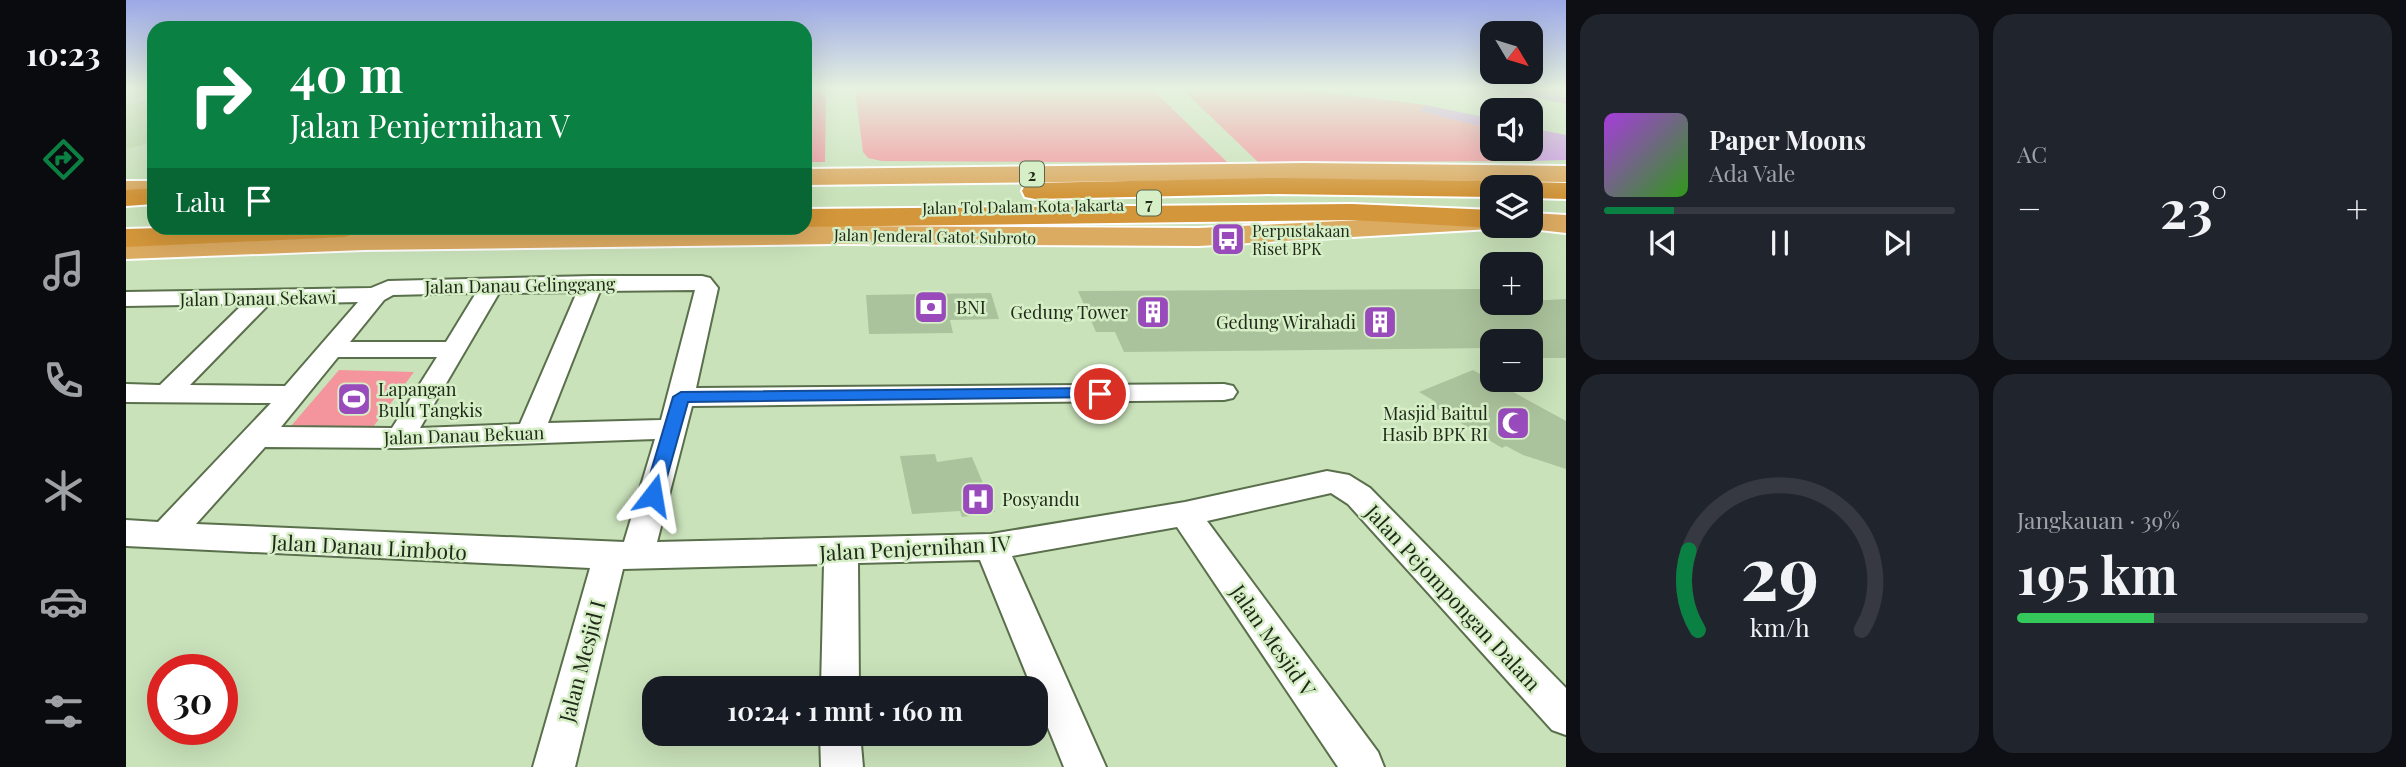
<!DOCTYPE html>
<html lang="id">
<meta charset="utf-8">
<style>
:root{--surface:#171b24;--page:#20242c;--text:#f1f3f6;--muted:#9ea1a6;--line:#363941;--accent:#0b8043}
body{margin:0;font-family:"Playfair Display",serif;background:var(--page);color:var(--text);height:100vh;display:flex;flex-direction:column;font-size:26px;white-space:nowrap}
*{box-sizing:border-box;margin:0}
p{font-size:23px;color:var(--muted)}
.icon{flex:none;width:38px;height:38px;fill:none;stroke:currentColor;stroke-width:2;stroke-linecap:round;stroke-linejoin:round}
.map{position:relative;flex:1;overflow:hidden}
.sheet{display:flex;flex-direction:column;gap:14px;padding:14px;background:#0d0f14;width:840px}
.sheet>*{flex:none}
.banner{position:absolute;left:21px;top:21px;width:665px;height:214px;border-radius:21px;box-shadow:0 7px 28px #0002;background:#0b8043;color:#fff;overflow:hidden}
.needle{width:46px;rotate:128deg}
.tools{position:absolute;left:1354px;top:21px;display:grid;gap:14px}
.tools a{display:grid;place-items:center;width:63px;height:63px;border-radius:14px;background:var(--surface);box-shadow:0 7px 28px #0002;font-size:35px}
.speed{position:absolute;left:21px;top:654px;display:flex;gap:14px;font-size:35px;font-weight:700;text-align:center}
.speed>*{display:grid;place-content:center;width:91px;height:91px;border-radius:50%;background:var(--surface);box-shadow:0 7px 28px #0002;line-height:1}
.speed .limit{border:10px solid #d22;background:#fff;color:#111}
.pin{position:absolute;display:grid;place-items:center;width:60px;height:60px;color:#fff;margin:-30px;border:4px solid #fff;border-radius:50%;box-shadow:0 2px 7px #0007}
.me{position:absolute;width:77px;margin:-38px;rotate:14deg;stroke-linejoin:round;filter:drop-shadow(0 0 5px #0008)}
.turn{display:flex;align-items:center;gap:24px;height:147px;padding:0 28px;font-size:32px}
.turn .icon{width:91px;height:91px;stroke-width:2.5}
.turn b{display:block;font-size:49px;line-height:60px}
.then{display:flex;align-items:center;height:66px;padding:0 28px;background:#0003;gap:14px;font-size:26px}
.big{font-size:52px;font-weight:700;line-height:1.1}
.sheet .widget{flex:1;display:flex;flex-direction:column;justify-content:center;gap:10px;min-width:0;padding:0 24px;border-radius:21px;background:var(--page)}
.sheet .dial{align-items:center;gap:0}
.dial svg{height:182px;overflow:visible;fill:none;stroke:var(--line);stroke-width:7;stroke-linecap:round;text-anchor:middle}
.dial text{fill:var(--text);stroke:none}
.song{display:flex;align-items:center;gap:21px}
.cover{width:84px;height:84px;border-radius:10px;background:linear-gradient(135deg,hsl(280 70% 55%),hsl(110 70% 35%))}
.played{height:7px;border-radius:4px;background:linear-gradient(90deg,var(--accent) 20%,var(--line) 20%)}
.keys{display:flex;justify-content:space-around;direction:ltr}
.heat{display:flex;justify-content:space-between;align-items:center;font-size:38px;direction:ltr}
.charge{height:10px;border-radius:5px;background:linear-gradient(90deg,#34c759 39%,var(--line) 0)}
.sheet .tiles{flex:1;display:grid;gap:14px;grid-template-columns:repeat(2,1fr)}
.trip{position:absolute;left:516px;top:676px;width:406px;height:70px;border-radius:21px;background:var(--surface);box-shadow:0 7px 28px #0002;font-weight:700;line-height:70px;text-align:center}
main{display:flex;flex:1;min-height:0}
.menu{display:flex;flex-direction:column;width:126px;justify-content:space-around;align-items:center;background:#090b0e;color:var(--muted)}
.menu .icon{width:49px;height:49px}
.menu .active{color:var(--accent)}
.menu b{font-size:32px;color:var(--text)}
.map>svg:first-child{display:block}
.built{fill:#bcd8aa}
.green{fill:#f4959e}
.water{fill:#c997e3}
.building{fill:#abc39c}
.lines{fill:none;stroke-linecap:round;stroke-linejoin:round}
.minor-casing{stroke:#5a6f4c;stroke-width:4}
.trunk-casing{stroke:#fff;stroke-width:4}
.motorway-casing{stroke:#fff;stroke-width:4}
.minor{fill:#fff;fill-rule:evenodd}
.trunk{fill:#dcab62;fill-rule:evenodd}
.motorway{fill:#d3963a;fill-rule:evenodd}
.route{fill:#1a73e8;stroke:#114b97;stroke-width:2}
.labels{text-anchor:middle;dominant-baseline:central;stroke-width:5;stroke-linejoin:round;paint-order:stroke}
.shield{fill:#d6efc7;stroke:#57644e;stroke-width:2}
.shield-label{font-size:16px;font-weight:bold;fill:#20291a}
.far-street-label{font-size:16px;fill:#20291a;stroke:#d6efc7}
.far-poi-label{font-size:16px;fill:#20291a;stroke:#d6efc7;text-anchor:start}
.street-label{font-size:18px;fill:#20291a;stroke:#d6efc7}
.poi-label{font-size:18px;fill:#20291a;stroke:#d6efc7;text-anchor:start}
.near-street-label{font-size:21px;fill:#20291a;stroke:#d6efc7}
</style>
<main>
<nav class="menu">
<b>10:23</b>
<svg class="icon active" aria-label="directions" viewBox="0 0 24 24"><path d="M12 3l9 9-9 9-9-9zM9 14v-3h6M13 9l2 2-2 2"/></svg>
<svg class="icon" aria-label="music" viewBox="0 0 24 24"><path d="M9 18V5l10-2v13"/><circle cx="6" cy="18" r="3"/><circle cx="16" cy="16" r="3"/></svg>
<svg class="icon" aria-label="phone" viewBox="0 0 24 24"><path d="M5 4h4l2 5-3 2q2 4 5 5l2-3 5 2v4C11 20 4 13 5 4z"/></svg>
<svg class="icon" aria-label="climate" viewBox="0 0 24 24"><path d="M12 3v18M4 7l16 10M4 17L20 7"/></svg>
<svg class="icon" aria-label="car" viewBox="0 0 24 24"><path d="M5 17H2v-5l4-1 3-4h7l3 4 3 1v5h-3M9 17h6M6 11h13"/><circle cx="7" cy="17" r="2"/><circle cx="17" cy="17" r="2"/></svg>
<svg class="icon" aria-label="filters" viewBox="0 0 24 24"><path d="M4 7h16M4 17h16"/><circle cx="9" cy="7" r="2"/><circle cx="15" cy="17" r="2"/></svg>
</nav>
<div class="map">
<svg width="1440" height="767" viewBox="0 0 1440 767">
<rect width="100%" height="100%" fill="#c9e2ba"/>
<path class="built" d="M28,99V142L0,149V105Z"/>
<path class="green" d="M679,89H700L699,162H679Z
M729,89H1026L1102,163L756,161L742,158L737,152Z
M1056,89H1173L1300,105L1295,111L1367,129V149H1389L1402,161L1132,162Z
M213,370L288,372L247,427L165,426Z"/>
<path class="water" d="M1367,89H1440L1435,95L1440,98V104Z
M1300,105L1367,119V129L1294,111Z
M1405,128L1440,135V160L1402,161L1389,149H1405Z"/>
<path class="building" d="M1357,289L1367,297V303L1440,299V358H1405V341H1367V348L998,352L989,332H970L952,291Z
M865,293L873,319L824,320L827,333L743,334L740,295Z
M1347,370L1440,421V469L1397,455L1380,446L1376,448L1305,405L1310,402L1293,392Z
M809,454L811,462L846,457L869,512L836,517L834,511L786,514L774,456Z"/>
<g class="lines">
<g class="minor-casing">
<path id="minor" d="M466,276H576L584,278L592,288L570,388L1098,384L1107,386L1111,392L1107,398L1098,400L566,406L531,542L865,534L1059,502L1201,471L1223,475L1244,488L1440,688V735L1426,730L1222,504L1205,493L1081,521L1252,752L1258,767H1212L1051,527L886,556L980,767H938L910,698V688H906L854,560L732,563L733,688H695L698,564L497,569L449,767H407L464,568L0,546V520L32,522L145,403L0,402V384L34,385L117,304L0,306V292L245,288L262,281ZM569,290L535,420L422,423L474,291ZM451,292L394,424L294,428L373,293ZM350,293L320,342H224L258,300L267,295ZM232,302L159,386L64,385L143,304ZM212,357H311L266,428L155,427ZM529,439L498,542L70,524L139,447L274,448Z
M694,733H734L737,767H695Z"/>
</g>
<g class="trunk-casing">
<path id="trunk" d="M1178,163L1440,166V182L1178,179L679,185V169Z
M0,181H28V197H0Z
M1405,213L1440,215V233L1395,228L1393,226H1405Z
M1355,214L1367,219L1365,229L1073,246L710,244L238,250L0,259V241L238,232L710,226L1073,228Z"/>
</g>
<g class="motorway-casing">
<path id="motorway" d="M1151,178L1367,181L1379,187H1367V197L1151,194L909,199L899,197L896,191L899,185L909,183Z
M1405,182L1440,183V199L1405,198V187H1393Z
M28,188V204L0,206V190Z
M1226,204L1367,210V226H1374L1367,228L1226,220L679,227V209Z
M35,228H233L228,234L218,237L0,247V229Z"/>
</g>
<use href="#minor" class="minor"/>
<use href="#trunk" class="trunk"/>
<use href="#motorway" class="motorway"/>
</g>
<linearGradient id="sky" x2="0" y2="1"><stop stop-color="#9ba8e6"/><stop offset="0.45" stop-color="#e7f2e0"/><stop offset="1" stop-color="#e7f2e0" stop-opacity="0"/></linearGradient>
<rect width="1440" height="196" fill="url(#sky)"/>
<path class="route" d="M974,388L982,394L980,397L562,402L536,495L527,502L518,495L547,397L555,392Z"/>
<defs>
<g id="bus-square" transform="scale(1.75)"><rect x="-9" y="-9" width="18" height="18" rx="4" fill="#994bbc" stroke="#d6efc7"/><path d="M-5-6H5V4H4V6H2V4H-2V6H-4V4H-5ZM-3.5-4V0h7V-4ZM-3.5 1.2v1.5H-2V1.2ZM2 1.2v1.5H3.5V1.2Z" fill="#fff"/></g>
<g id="bank-square" transform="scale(1.75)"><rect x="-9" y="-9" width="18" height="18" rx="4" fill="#994bbc" stroke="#d6efc7"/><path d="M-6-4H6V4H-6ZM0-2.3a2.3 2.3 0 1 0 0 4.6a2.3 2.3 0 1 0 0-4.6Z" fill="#fff"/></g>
<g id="building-square" transform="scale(1.75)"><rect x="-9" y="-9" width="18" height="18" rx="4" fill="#994bbc" stroke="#d6efc7"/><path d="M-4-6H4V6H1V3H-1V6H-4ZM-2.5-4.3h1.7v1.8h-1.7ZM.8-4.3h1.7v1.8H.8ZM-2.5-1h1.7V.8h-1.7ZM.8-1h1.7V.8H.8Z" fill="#fff"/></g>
<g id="stadium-square" transform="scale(1.75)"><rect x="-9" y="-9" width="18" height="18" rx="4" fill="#994bbc" stroke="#d6efc7"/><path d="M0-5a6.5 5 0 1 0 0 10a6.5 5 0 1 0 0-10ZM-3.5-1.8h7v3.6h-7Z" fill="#fff"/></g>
<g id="mosque-square" transform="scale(1.75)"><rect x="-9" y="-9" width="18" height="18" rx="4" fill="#994bbc" stroke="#d6efc7"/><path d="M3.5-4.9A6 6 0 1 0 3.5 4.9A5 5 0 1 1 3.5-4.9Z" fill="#fff"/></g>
<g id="hospital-square" transform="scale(1.75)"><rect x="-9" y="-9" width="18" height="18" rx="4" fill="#994bbc" stroke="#d6efc7"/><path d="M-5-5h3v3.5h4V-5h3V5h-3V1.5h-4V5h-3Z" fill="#fff"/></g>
</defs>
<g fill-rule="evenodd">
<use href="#bus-square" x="1102" y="239"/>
<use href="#bank-square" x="805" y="307"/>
<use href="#building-square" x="1027" y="312"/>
<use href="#building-square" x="1254" y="322"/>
<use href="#stadium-square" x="228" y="399"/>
<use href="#mosque-square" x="1387" y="423"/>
<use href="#hospital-square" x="852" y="499"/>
</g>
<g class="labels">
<g class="shield">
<rect x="894" y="161.5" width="24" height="25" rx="5"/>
<rect x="1011" y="190.5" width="24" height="25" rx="5"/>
</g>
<g class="shield-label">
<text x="906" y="174">2</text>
<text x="1023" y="203">7</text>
</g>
<g class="far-street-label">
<text transform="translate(897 206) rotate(-1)">Jalan Tol Dalam Kota Jakarta</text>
<text transform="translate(809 236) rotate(1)">Jalan Jenderal Gatot Subroto</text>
</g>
<g class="far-poi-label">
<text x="1126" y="230">Perpustakaan<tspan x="1126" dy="18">Riset BPK</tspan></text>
</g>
<g class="street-label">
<text transform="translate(394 285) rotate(-1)">Jalan Danau Gelinggang</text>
<text transform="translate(132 298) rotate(-1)">Jalan Danau Sekawi</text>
<text transform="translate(338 435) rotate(-2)">Jalan Danau Bekuan</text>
</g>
<g class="poi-label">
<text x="830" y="307">BNI</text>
<text x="1002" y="312" text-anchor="end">Gedung Tower</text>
<text x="1230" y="322" text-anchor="end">Gedung Wirahadi</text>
<text x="252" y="389">Lapangan<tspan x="252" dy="21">Bulu Tangkis</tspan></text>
<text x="1362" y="413" text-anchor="end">Masjid Baitul<tspan x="1362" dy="21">Hasib BPK RI</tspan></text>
<text x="876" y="499">Posyandu</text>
</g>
<g class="near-street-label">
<text transform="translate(243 546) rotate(3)">Jalan Danau Limboto</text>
<text transform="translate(789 547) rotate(-3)">Jalan Penjernihan IV</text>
<text transform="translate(1328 597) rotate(47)">Jalan Pejompongan Dalam</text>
<text transform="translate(1148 640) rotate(55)">Jalan Mesjid V</text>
<text transform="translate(455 661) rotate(-75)">Jalan Mesjid I</text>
</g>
</g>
</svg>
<div class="tools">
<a><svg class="needle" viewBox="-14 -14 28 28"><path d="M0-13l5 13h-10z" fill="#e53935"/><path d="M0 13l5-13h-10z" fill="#9ea1a6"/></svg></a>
<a><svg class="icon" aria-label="sound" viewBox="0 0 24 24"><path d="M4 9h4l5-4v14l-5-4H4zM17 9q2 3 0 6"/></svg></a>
<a><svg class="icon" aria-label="layers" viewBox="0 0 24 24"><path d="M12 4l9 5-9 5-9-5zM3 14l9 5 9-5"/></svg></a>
<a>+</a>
<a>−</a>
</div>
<div class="speed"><div class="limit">30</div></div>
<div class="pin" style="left:974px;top:394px;background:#d93025"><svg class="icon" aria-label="arrive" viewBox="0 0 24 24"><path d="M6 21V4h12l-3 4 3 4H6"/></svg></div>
<svg class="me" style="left:527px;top:495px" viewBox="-20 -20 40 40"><path d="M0-17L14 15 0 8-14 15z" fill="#1a73e8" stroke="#fff" stroke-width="4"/></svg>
<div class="trip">10:24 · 1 mnt · 160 m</div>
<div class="banner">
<div class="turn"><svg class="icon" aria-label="right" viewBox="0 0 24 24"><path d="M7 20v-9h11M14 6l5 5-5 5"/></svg><div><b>40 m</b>Jalan Penjernihan V</div></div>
<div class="then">Lalu<svg class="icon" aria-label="arrive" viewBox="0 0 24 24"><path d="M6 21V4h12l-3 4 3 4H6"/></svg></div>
</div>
</div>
<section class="sheet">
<div class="tiles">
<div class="widget">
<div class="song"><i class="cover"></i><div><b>Paper Moons</b><p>Ada Vale</p></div></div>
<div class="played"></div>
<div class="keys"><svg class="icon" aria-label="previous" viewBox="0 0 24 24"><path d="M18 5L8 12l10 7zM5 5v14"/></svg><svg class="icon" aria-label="pause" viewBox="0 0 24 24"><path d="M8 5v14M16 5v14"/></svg><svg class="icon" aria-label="next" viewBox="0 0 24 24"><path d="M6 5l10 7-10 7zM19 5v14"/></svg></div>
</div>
<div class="widget"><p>AC</p>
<div class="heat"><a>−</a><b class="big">23°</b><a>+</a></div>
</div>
<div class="widget dial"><svg viewBox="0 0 100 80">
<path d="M14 69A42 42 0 1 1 86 69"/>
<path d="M14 69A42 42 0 0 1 10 34" stroke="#0b8043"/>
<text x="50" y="56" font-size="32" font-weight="700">29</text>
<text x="50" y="72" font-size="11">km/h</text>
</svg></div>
<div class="widget"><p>Jangkauan · 39%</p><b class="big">195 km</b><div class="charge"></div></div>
</div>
</section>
</main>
